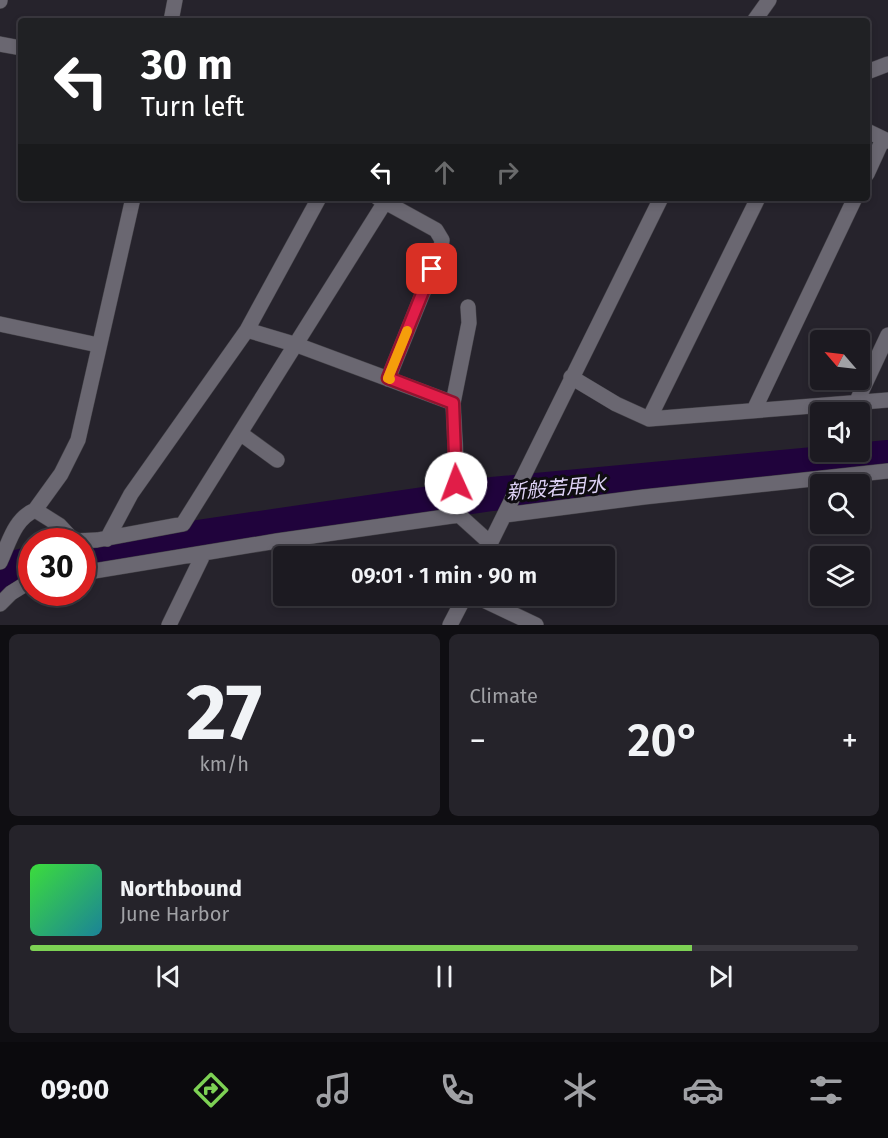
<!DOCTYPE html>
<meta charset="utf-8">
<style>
:root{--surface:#1c1a21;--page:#25232a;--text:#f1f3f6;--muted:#a0a1a5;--line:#3a383f;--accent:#7dd154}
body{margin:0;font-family:"Fira Sans","Noto Sans JP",sans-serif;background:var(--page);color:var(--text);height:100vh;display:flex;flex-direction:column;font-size:22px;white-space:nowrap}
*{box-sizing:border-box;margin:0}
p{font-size:20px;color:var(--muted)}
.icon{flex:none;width:33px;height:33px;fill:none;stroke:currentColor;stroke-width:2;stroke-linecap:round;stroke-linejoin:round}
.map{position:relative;height:625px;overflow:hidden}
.details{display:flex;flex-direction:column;gap:9px;padding:9px;background:#0f0e12;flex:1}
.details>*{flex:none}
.guide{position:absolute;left:18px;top:18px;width:852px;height:183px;border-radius:6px;box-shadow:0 3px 9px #0003,0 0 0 2px var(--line);background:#202124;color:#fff;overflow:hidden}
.needle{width:39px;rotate:298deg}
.fabs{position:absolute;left:810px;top:330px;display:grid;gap:12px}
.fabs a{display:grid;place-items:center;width:60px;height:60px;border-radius:6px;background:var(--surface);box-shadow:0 3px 9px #0003,0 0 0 2px var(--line);font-size:30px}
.speed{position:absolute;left:18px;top:528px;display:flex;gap:12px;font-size:30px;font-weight:700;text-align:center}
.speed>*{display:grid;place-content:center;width:78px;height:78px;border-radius:50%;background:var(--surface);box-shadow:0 3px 9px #0003,0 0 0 2px var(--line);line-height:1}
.speed .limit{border:9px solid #d22;background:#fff;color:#111}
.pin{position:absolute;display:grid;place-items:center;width:51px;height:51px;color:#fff;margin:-26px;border-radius:12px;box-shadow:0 3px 9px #0006}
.me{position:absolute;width:66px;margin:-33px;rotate:358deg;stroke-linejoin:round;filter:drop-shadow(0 0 4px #0008)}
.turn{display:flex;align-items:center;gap:21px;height:126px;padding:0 24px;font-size:27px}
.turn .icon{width:78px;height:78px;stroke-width:2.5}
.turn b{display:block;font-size:42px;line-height:51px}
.lanes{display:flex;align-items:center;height:57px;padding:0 24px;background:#0003;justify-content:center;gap:30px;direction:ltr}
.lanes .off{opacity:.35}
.big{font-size:45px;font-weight:600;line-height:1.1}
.details .widget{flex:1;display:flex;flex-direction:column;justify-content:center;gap:9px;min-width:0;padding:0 21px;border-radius:9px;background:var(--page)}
.details .dial{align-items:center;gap:0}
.dial b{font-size:78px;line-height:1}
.song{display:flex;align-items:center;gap:18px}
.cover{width:72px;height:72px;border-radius:9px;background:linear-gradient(135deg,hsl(120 70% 55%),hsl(190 70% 35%))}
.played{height:6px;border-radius:3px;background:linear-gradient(90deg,var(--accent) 80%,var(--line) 80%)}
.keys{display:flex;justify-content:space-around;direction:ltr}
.heat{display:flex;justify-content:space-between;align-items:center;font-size:33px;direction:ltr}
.details .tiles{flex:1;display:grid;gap:9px;grid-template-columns:1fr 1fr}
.widget:last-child{grid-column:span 2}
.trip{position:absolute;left:273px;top:546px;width:342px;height:60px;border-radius:6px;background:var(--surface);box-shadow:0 3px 9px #0003,0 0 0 2px var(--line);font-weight:600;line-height:60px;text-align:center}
.menu{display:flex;height:96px;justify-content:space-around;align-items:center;background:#0b0a0d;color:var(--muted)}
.menu .icon{width:42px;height:42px}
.menu .active{color:var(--accent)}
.menu b{font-size:27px;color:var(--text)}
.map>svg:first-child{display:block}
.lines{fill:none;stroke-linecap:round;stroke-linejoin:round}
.river{stroke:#20033c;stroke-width:34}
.street-casing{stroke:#444248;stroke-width:16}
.street{stroke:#6a6771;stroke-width:15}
.route-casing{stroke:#92132f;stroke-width:15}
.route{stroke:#e11d48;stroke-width:10}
.slow{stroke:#f59e0b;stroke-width:10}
.labels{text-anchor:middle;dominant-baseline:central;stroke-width:6;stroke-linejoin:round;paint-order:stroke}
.water-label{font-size:20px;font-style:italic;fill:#ded2f6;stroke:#0f0d11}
</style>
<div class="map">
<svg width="888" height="625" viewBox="0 0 888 625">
<rect width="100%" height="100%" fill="#26232c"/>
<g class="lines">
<path class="river" d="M82,554L492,494L888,457
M0,583L17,567L32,563"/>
<g class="street-casing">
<path id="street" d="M0,1V0
M171,21L175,0
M754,21L769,0
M0,44L21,48
M867,72L888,64
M867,131L888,141
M867,174L883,139
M133,198L78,440L61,474L35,510L59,525L74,541L97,540L183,524L240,433L277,460
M378,198L436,230L442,240L441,248L388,379
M0,324L98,345
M247,330L297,345L453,403
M571,377L616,404L649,419L888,400
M856,403L888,335
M754,410L855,198
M649,419L758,198
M240,433L385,202
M459,515L453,403L469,323L468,307
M505,515L644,497L888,471
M107,539L131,494L247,330L319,198
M484,556L661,198
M0,562C9,543 14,519 35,510
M82,573L277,541L459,515L490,543
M475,596L536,625
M0,604L11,593L32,580
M169,625L204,553
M450,625L465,596"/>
</g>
<use href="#street" class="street"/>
</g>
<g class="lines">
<g class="route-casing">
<path id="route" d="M432,269L388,378L453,403L456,483"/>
</g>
<use href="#route" class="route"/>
<path class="slow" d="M390,379L388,378L407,331"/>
</g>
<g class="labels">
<g class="water-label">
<text transform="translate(556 488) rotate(-5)">新般若用水</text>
</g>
</g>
</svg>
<div class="fabs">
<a><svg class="needle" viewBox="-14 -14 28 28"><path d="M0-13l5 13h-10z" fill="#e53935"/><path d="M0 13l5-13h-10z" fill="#a0a1a5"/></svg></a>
<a><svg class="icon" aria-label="sound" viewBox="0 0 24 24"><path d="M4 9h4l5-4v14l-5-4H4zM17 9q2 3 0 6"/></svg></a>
<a><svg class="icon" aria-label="search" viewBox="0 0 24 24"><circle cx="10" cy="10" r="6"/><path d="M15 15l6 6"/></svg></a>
<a><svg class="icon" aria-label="layers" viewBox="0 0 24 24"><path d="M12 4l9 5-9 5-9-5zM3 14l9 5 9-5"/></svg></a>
</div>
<div class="speed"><div class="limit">30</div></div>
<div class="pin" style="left:432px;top:269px;background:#d93025"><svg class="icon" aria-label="arrive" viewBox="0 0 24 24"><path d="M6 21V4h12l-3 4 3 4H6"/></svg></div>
<svg class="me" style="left:456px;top:483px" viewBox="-20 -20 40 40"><circle r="19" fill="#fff"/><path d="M0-13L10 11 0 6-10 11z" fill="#e11d48"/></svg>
<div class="trip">09:01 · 1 min · 90 m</div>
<div class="guide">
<div class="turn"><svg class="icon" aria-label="left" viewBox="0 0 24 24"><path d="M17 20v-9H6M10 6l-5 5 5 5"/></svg><div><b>30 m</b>Turn left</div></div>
<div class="lanes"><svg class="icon" aria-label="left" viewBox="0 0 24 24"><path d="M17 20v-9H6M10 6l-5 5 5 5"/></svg><svg class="icon off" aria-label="ahead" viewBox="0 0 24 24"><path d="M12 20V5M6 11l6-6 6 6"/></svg><svg class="icon off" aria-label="right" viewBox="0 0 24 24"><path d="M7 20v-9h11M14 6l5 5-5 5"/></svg></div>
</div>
</div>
<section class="details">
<div class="tiles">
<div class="widget dial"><b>27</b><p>km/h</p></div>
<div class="widget"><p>Climate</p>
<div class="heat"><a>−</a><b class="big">20°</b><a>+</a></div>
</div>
<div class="widget">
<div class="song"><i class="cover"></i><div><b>Northbound</b><p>June Harbor</p></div></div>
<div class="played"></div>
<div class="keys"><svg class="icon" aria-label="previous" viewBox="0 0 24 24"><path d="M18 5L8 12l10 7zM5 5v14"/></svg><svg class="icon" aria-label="pause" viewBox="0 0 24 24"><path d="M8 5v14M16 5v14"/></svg><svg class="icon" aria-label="next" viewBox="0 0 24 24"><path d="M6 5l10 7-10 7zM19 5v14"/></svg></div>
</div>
</div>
</section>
<nav class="menu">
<b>09:00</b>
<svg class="icon active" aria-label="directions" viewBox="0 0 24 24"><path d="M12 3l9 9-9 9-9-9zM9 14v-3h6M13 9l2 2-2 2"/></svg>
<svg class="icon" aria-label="music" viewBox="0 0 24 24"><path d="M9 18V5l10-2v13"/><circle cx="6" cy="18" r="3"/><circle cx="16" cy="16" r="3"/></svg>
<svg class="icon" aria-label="phone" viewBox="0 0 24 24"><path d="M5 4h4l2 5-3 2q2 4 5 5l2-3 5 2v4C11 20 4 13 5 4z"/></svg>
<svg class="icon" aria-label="climate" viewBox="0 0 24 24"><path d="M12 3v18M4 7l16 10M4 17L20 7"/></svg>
<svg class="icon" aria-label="car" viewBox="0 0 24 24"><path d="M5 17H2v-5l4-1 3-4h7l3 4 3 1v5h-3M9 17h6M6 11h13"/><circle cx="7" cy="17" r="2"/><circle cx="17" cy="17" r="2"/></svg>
<svg class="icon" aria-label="filters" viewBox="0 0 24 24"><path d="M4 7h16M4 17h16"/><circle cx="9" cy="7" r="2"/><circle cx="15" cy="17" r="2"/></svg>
</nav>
